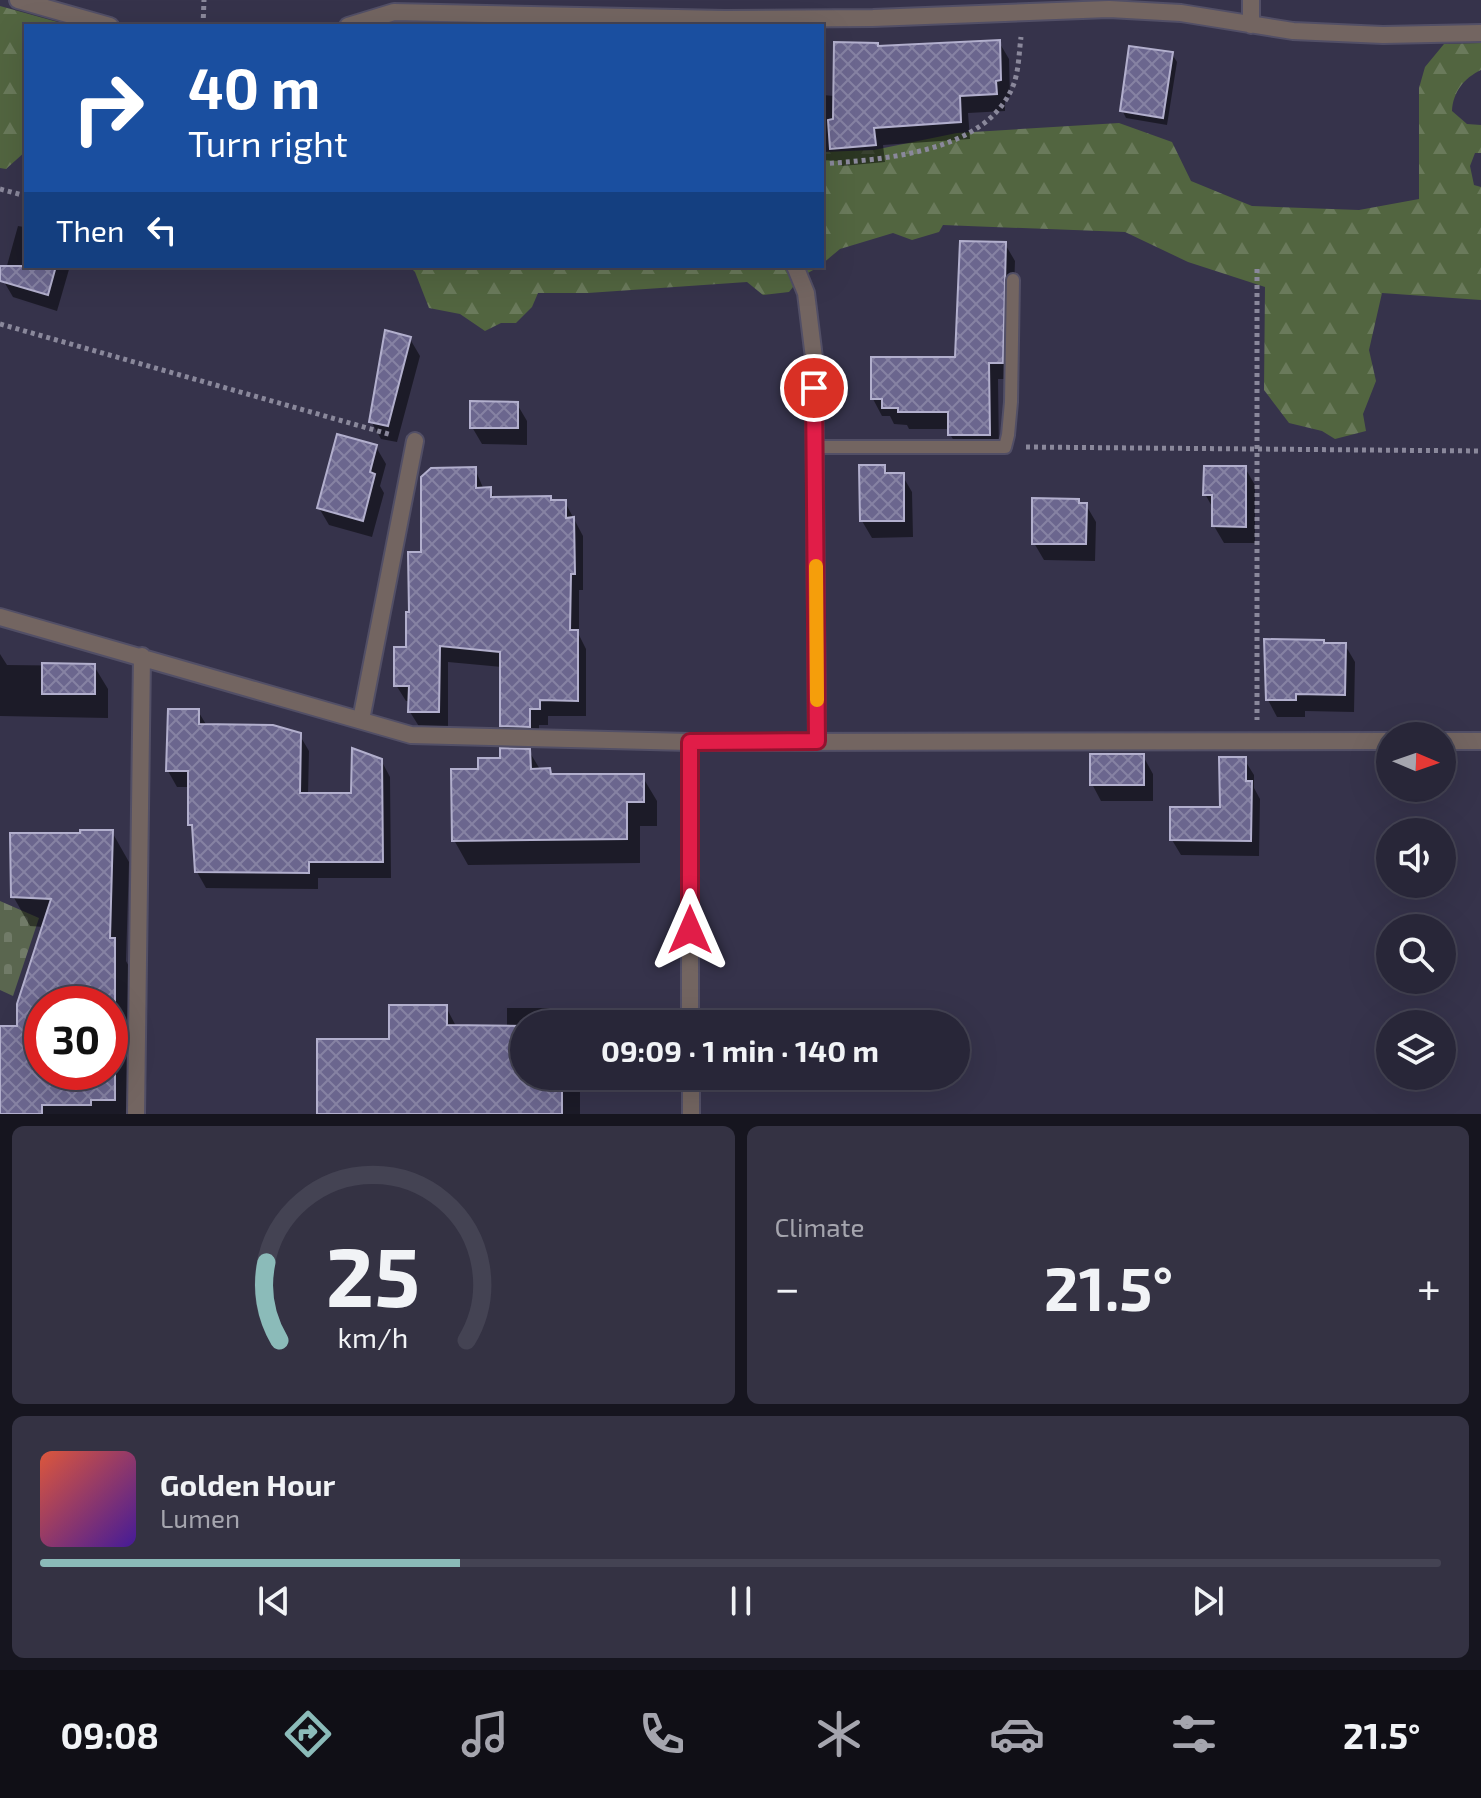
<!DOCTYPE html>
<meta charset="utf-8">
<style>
:root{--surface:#282638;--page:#343243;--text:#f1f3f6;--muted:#a5a5ae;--line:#444353;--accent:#8bbbb9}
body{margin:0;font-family:"Exo 2",sans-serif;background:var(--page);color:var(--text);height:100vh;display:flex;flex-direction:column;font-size:30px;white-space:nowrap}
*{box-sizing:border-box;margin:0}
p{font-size:26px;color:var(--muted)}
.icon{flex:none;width:44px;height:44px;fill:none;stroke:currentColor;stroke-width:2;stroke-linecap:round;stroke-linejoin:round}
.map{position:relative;height:1114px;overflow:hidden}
.panel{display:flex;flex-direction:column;gap:12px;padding:12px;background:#16151f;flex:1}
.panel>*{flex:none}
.banner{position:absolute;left:24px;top:24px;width:800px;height:244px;border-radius:0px;box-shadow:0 8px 32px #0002,0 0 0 2px var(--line);background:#1a4fa0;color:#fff;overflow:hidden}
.needle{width:52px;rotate:92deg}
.buttons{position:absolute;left:1376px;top:722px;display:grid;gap:16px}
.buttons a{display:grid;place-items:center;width:80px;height:80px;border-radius:50%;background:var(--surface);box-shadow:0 8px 32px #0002,0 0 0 2px var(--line);font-size:40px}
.speed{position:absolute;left:24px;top:986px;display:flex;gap:16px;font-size:40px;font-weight:700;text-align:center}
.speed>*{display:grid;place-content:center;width:104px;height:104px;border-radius:50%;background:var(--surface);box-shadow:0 8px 32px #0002,0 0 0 2px var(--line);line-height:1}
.speed .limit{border:12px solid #d22;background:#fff;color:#111}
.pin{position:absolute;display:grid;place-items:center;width:68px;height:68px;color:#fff;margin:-34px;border:4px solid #fff;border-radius:50%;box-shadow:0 2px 8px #0007}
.me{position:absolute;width:88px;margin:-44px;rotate:0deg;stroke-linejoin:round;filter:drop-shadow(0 0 6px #0008)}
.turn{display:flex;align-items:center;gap:28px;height:168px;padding:0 32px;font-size:36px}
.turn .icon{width:104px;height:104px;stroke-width:2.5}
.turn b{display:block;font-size:56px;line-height:68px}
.then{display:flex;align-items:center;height:76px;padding:0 32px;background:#0003;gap:16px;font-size:30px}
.big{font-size:60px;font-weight:700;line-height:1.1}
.panel .card{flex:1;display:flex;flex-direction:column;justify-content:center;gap:12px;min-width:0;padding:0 28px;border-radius:12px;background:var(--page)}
.panel .dial{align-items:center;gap:0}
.dial svg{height:208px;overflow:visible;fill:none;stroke:var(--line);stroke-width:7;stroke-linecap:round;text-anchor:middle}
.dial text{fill:var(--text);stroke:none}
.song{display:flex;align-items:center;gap:24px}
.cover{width:96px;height:96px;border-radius:12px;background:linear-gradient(135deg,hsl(10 70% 55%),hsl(260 70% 35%))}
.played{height:8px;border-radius:4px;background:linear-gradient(90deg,var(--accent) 30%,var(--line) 30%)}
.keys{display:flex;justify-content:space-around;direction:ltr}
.heat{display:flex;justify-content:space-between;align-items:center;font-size:44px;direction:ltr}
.panel .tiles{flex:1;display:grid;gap:12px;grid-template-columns:1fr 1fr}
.card:last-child{grid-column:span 2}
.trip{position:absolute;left:510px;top:1010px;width:460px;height:80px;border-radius:40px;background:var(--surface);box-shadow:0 8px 32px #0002,0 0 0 2px var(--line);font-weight:700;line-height:80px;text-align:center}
.tab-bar{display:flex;height:128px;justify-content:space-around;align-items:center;background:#100f16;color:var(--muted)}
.tab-bar .icon{width:56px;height:56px}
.tab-bar .selected{color:var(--accent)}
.tab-bar b{font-size:36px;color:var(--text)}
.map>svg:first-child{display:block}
.forest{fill:url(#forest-firs)}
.cemetery{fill:url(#cemetery-stones)}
.shadow{fill:#0007;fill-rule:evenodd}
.building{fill:url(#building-cross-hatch);stroke:#b2afcd;stroke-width:2}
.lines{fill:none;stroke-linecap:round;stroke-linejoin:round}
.service-casing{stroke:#524f66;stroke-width:16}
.minor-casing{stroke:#524f66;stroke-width:20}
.path{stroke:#8a889b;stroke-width:5;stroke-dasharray:4 4;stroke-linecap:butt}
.service{stroke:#736561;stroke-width:12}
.minor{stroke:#736561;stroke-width:16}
.route-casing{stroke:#92132f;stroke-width:20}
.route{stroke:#e11d48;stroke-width:14}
.slow{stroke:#f59e0b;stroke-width:14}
</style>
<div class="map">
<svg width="1481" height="1114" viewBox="0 0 1481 1114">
<defs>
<pattern id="forest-firs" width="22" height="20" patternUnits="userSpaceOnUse" patternTransform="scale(2)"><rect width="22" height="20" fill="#526540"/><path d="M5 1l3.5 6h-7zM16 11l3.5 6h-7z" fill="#6a7a5b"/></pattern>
<pattern id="cemetery-stones" width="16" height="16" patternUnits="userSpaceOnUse" patternTransform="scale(2)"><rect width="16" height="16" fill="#5a664f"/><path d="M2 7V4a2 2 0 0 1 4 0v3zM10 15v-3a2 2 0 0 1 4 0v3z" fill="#717b68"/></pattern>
<pattern id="building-cross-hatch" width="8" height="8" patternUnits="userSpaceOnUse" patternTransform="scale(2)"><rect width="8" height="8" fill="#6b668e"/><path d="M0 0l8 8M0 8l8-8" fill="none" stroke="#8682a3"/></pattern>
</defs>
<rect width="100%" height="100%" fill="#36334b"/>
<path class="forest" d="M0,6L72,26H26V151L6,169L0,168Z
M1481,43V70C1464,78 1453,92 1452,111L1467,124L1481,125V153H1475L1470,166L1474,185L1481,187V300L1382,293L1369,350L1376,381L1363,414L1366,431L1335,439L1322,431L1289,423L1264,390L1265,287L1188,262L1125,232L943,225L939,232L912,240L893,233L840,249L822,264V152L874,150L957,133L1119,123L1172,142L1191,181L1252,206L1359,210L1419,199V88L1425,67L1444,44Z
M409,266H820L801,277L789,292L763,295L747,282L588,293H538L532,307L516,323H501L485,331L460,314L429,308L415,272Z"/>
<path class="cemetery" d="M0,901L39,918L13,996L0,990Z"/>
<path class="shadow" d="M999,42L1009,59L1010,97H1005V111L968,113L970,139L883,145L885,162L842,166L839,161L822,160V95L835,96Z
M1172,54L1177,62L1167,125L1126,118L1122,110Z
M26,222V266H70L57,311L13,297L3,280L18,226L24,227Z
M1005,244L1015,261L1011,379H998L999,452H960L950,434V429H909L907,425L894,424L890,416H882L873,399L957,359Z
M410,339L420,356L397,442L381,439L371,421Z
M517,404L527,421V445L482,444L472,427Z
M376,447L386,464L380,486L384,493L372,537L329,525L319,508Z
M884,467L889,475H902L912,492L913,537L872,538L862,521Z
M1245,468L1255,485V543H1224L1214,526V510L1205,494Z
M475,469L484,490L490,489L495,499L565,502L583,536V590H579V635L586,649V716H548V725H539V743L511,742L502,726V667L448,662V728H420L410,712V701H406L396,685L408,649L411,614L423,554Z
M1078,501L1080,505H1086L1096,522L1095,561L1044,560L1034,543Z
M1325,645H1345L1355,662L1354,712L1305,711V717H1277L1268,700Z
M0,654L7,665L94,666L108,689V718L0,716Z
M198,711L207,726L299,734L309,751L308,795H353L381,760L390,777L391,878H318V889L206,888L197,872L195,833L190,824V787H177L168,771Z
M529,751L541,771L549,770L553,776H642L657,801V826H640V863L468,865L454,840L480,771Z
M1143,756L1153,774V801H1101L1092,784Z
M1244,759L1254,775V788L1260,799L1259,856L1181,855L1172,840L1222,809Z
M112,832L129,862L126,961L131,970V1114H0V1028H19L44,927L30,926L13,896L12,835ZM42,1004H110V1072H42Z
M446,1007L457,1028H507V1008H561L570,1024H524V1076H580V1114H319L391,1041Z"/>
<path class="building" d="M1000,40L1001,80L996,81L997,94L960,96L961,122L874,128L876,145L830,149L828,120L833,119L834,42L878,43V46Z
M1129,46L1173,52L1163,118L1120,111Z
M960,241L1006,242L1003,363H989L990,435H948V412H898V408H882V399H871V357H955Z
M0,266H56L48,295L0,281Z
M385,330L411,337L388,426L369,422Z
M470,401L518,402V428H470Z
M337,434L377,445L370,472L375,474L363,521L317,508Z
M859,465H885V473H904V521H860Z
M1204,466H1246V527L1212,526V495H1203Z
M476,467V488L491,487V497L551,496V500H566V518L574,517L575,574H571L570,630H578V701L540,700V709H530V727L500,726V652L440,646L439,712H408L409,686H394V647H406V612H409L408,552H421V477L431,468Z
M1032,498L1079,499V503H1087L1086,544H1032Z
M1264,639L1324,640V643H1346L1345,695L1296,694V700H1266Z
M42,663L95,664V694H42Z
M168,709H199V724L273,725L301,733L300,793H351L352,748L382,759L383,862H309V873L195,872L192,825H188V771H166Z
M500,748L530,749L531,769L550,768L551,774H644V802H627V839L452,841L451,769H478V758H500Z
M1090,754H1144V785H1090Z
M1219,757H1246V781H1252L1251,841L1170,840V807H1220Z
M80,830H113L110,938H115V1004H42V1072H115V1100H91V1105H42V1114H0V1026H17V1004L51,899L11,897L10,833H80Z
M389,1005H447V1025L524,1026V1076H562V1114H317V1039H389Z"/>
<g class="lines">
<g class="service-casing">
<path id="service" d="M814,447H1005L1008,435L1011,402L1013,280"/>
</g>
<g class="minor-casing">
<path id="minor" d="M18,0L110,26
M1251,25V0
M348,26L394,12L725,19L873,18L1109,9L1181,13L1293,31L1383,35L1481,33
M795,266L806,293L814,358L817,741
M0,617L411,735L690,742L1390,741
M361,720L415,441
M1442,741H1481
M690,742V1024
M691,1076V1114
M136,1114L142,656"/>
</g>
<path class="path" d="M203,26L204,0
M822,164C884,159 986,153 1013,86C1019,71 1019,52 1021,37
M0,189L22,195
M1257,269V720
M0,324L392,435
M1026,447L1481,451"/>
<use href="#service" class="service"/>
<use href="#minor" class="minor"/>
</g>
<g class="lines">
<g class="route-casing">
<path id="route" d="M690,930V742L817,741L814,388"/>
</g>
<use href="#route" class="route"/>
<path class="slow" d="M816,566L817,700"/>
</g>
</svg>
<div class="buttons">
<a><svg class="needle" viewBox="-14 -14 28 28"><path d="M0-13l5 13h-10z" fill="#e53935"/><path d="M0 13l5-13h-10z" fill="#a5a5ae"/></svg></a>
<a><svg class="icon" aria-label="sound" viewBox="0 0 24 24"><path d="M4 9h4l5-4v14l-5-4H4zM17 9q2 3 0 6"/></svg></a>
<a><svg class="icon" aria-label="search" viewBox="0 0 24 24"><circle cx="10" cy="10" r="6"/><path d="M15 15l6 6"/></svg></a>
<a><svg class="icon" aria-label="layers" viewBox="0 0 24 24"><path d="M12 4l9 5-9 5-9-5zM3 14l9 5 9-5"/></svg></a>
</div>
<div class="speed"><div class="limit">30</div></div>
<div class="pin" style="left:814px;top:388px;background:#d93025"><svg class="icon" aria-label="arrive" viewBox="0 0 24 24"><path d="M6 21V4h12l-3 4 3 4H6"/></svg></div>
<svg class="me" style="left:690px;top:930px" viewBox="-20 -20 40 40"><path d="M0-17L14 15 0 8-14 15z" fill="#e11d48" stroke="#fff" stroke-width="4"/></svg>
<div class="trip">09:09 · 1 min · 140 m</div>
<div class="banner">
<div class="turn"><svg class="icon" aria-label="right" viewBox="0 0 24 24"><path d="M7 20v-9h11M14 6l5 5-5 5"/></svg><div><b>40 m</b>Turn right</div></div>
<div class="then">Then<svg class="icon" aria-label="left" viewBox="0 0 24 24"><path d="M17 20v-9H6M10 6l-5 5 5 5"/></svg></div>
</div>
</div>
<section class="panel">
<div class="tiles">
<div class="card dial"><svg viewBox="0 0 100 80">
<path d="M14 69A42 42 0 1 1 86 69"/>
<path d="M14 69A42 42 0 0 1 9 39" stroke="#8bbbb9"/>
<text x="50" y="56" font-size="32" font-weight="700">25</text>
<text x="50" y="72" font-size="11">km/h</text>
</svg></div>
<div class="card"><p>Climate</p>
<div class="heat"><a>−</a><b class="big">21.5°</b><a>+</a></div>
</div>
<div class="card">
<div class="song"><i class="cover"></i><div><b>Golden Hour</b><p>Lumen</p></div></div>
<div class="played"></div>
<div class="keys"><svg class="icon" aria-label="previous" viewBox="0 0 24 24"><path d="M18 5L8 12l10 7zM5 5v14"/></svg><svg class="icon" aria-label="pause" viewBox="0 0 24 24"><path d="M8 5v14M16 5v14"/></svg><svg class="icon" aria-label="next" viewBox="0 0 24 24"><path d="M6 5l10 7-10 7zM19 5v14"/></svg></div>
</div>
</div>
</section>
<nav class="tab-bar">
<b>09:08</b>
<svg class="icon selected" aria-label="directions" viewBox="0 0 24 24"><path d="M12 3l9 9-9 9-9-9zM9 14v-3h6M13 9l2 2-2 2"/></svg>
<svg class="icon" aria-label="music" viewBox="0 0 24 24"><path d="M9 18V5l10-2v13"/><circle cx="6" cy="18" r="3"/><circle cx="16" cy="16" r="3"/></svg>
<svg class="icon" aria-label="phone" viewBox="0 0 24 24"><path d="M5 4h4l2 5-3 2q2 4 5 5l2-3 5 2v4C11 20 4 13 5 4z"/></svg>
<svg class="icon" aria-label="climate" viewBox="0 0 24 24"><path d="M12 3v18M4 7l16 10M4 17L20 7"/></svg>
<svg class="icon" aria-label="car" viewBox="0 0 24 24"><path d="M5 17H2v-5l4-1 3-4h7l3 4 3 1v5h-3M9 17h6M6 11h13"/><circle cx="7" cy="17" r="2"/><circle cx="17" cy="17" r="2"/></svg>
<svg class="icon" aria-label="filters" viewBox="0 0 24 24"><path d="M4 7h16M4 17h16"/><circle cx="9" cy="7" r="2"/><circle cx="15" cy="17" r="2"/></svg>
<b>21.5°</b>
</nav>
